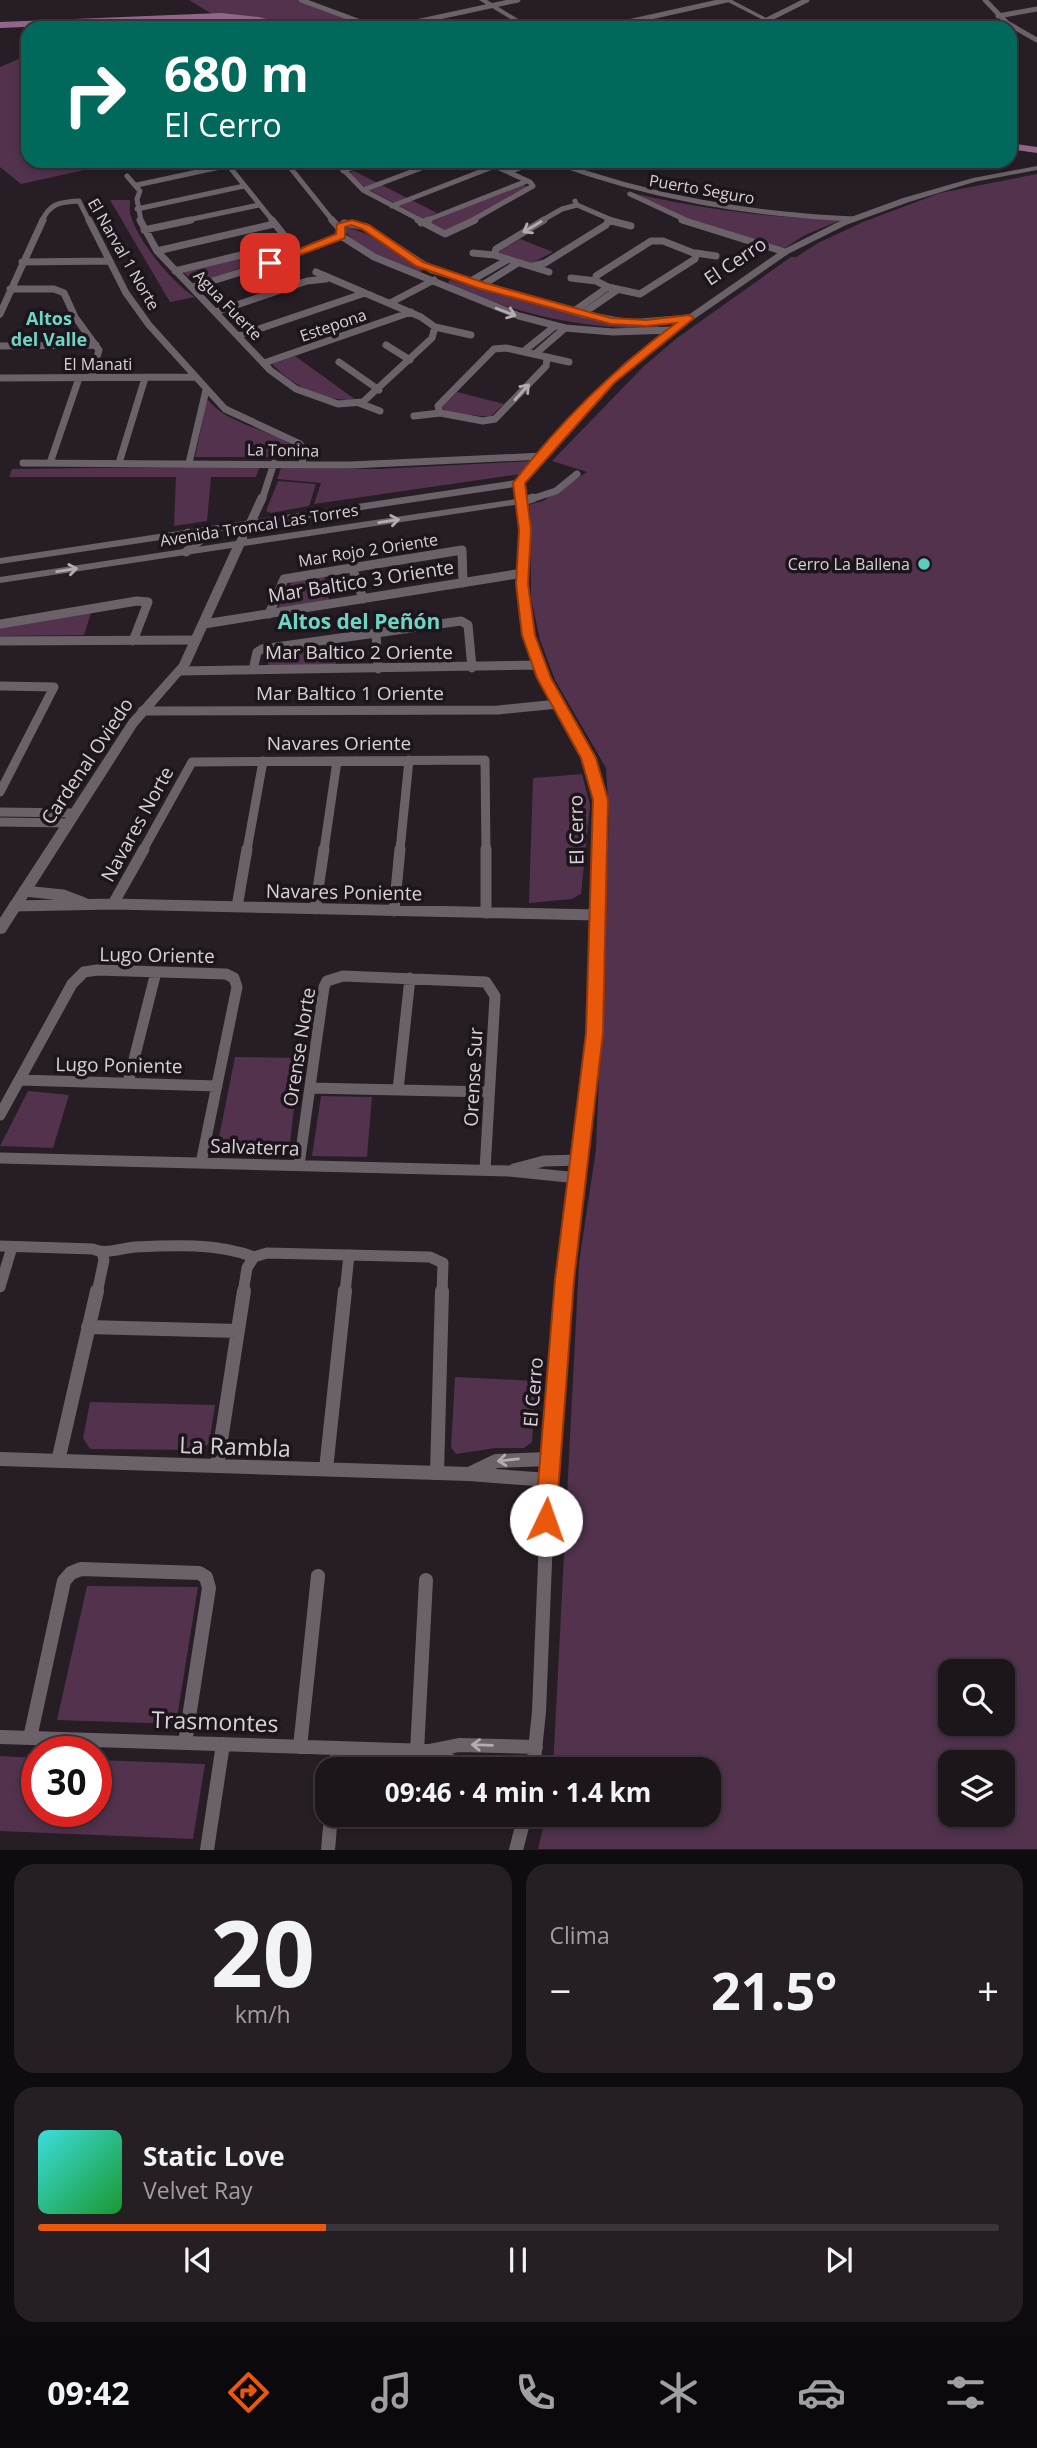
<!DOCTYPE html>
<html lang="es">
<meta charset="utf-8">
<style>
:root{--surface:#1c161b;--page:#251f24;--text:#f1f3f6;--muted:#a09fa3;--line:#3a353a;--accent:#ea580c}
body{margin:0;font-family:"Open Sans",sans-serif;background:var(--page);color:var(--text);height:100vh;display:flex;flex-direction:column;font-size:26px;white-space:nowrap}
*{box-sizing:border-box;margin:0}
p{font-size:23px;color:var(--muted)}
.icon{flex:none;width:38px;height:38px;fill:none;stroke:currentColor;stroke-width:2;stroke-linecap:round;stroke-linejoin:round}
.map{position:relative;height:1850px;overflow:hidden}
.sheet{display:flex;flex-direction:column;gap:14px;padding:14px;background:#0f0c0f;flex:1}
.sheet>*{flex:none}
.banner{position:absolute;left:21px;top:21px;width:996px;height:147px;border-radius:21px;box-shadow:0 4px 10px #0003,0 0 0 2px var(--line);background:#00695c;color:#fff;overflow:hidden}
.tools{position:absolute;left:938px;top:1659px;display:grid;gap:14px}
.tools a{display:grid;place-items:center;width:77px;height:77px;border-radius:14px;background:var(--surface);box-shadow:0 4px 10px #0003,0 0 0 2px var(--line);font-size:35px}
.speed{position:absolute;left:21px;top:1736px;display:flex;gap:14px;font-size:35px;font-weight:700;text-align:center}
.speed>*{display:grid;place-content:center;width:91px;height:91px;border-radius:50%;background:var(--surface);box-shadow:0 4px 10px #0003,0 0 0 2px var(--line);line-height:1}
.speed .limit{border:10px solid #d22;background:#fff;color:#111}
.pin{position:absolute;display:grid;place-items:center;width:60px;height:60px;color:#fff;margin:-30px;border-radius:14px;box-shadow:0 4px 10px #0006}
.me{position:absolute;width:77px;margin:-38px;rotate:3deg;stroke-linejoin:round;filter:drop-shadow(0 0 5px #0008)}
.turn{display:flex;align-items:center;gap:24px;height:147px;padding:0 28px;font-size:32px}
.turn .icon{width:91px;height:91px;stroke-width:2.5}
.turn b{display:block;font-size:49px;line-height:60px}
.big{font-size:52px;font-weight:700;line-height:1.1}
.sheet .card{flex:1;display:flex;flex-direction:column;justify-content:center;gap:10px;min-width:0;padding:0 24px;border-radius:21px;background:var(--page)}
.sheet .dial{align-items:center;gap:0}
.dial b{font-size:91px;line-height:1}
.song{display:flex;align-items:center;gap:21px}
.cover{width:84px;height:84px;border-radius:10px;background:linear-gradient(135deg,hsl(180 70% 55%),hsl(130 70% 35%))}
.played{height:7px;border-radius:4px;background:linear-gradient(90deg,var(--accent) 30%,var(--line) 30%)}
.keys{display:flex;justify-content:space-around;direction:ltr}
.heat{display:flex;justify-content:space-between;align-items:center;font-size:38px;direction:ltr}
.sheet .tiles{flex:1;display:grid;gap:14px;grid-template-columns:1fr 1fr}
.card:last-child{grid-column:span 2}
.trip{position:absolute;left:315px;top:1757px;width:406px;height:70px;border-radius:21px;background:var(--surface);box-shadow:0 4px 10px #0003,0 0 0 2px var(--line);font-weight:700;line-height:70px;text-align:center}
.tabs{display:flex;height:112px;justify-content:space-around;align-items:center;background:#0b090b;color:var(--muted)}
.tabs .icon{width:49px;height:49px}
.tabs .current{color:var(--accent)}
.tabs b{font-size:32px;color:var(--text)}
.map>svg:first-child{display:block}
.green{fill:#52324d;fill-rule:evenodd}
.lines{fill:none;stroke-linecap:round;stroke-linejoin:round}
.minor-far4{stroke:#6b6269;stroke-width:5}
.minor-far3{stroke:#6b6269;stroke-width:7}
.minor-far2{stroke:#6b6269;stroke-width:9}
.minor-far1{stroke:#6b6269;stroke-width:11}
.minor{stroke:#6b6269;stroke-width:14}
.tertiary{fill:#6b6269;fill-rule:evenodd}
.primary{fill:#92668b;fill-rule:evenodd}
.oneway{stroke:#b2abb0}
.route{fill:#ea580c;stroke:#983908;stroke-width:2}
.poi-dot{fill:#5acebd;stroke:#1c151b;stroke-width:2.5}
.labels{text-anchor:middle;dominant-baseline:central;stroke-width:7;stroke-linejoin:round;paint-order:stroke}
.far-street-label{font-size:16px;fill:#d8d2d7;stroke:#1c151b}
.far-poi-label{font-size:16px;fill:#d8d2d7;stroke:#1c151b;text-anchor:end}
.far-neighbourhood-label{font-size:18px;font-weight:bold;fill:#6dd5c5;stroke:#1c151b}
.street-label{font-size:19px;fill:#d8d2d7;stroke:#1c151b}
.neighbourhood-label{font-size:21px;font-weight:bold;fill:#6dd5c5;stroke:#1c151b}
.near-street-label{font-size:23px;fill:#d8d2d7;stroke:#1c151b}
</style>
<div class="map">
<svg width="1037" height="1850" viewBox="0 0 1037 1850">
<rect width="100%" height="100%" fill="#261e24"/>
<path class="green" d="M189,0H297L373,28H306L257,17L212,14Z
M28,55V161H125L21,184L0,167V67Z
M354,171L437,213L424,219L364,187L348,173Z
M1037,174V1849H538L546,1815H709V1769H553L579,1262L596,1150L609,818L606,768L555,680L540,640L531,598L530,509L528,505L543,501L587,472L552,461L643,367L677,338L791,257H796L818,243L863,222L940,193ZM950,1671H1003V1724H950ZM950,1762H1003V1815H950Z
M522,184L527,187L452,230L445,232L428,223Z
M623,191C696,208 766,218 841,220L805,235L783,249L679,216Z
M110,200H130C130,205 129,212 131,216C137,240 174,285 195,297L170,302Z
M347,227L367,234L424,269L419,273C392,262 365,254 344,231Z
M520,239L553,252L530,264L495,254Z
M284,247L288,248V252L199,282L193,281L183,272Z
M450,280L608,323L658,326L659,330C579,327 524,317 450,285L448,282Z
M295,356L356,400C324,401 295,388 272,364Z
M457,392L504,404L490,417L446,412L442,407Z
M207,399C229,427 273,428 299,451L296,457H195Z
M532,461L521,474L314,504L321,483L277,479L281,468L379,469Z
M260,466L256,477H211L207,521L174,526L176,477H9L12,469Z
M278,481L316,484L309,506L271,513L266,511Z
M324,575L329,600L278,608L292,581Z
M91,613L84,635L0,636V627Z
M338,643L336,664L268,666V655Z
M582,774L590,805L581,894L572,899L529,903L533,778Z
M235,1057L300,1058L289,1151L281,1156L220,1153L217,1147Z
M28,1091L69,1095L53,1148L0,1146Z
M321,1096L372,1097L367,1157L312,1156Z
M455,1377L536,1381L532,1442L524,1448H496L456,1454L451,1447Z
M90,1402L215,1405L209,1444L197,1450L90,1449L83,1438Z
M87,1586L198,1587L176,1724L57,1720Z
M0,1756L37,1758V1811H96V1760L205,1764L193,1839L0,1831Z"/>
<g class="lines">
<path class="minor-far4" d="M301,0L377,28
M985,0L1007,23L1037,40
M998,16L1037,9
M767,20L807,0
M767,20L781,28
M388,28L518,0
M601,28L727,0
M285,161L333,221
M335,161L363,190L422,221
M551,161C652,198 747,214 854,219
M228,165L273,221
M343,171L371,161
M509,172L538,161
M127,176L140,191L137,199L141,221
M137,185L248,161
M363,190L440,161
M630,194L688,221
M575,201L577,205L614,221
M392,206L495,166
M137,209L244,186
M42,221C50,203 60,202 79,201L89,221
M183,221L259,205
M425,221L527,181
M471,221L533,186L530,182L484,161
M541,221L562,209L577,205"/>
<path class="minor-far3" d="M89,220L126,293L149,325L225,409L300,444L304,453L302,464
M140,220L157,251L270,370L296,389L338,404L363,402L432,338L435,327
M272,220L294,248
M332,220L339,228L341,236L374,257L519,316L565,328L613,332L672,330
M418,220L445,234L475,220
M608,220L631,226
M682,220L785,252
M421,223L429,220
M339,228L344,223L366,227L432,270L582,314L629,323L689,318
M144,230L191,220
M651,241H663L696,254L695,259L640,294L608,287L596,281V276Z
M157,251L274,224
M473,253L494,255L549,272
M696,253L716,256
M494,255L496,249L544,220
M22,262L109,261
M533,266L545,263L606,225L609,220
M175,271L290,243
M316,272L421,317L435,327
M571,278L596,281
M469,282L507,260
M481,286L518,263
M193,287L270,263L341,236
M10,289H54L64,293L75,317L99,350L91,378
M390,303L434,280
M574,311L608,287
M216,312L307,281L326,279
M0,314L43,220
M582,314L617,290
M435,327L471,335
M238,336L365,293
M386,345L410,360
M0,346L96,345
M524,351L555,326
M535,354L565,328
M339,362L379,390
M264,363L411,312
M0,378L196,377
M359,403L380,411
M440,413L438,406L494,349L506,348L569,362
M414,416L440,413L483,421L495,419L546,366L547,359
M23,463L351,465L543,456
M50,463L79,378
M119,463L145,378
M189,463L206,390
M262,500L274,463
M528,500L556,491L577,474"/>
<path class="minor-far2" d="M533,498L523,501C526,545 518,592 529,635C543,690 597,750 601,802C602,818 600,835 599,850
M250,524L262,498
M186,552L199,541L196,536L188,533
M352,567L363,599
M269,614L284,579L462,550L463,583
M0,624L137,601L148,602L133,641
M204,624L523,573
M376,633L378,669
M0,641L196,640
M253,670L257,652L262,649L461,621L468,625L472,668
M179,671L538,665
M0,686L54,687L0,792
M142,711L498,710L558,704
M0,812L74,813
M0,822L69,823
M143,850L192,762L485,760L486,850
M247,850L263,761
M324,850L337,761
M400,850L409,760"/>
<path class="minor-far1" d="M486,849V913
M24,891L63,895L84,903
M113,904L144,849
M14,906L113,904L597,915
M237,907L247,849
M315,909L324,849
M394,911L400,849
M20,1080L217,1086
M128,1083L156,972
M310,1088L489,1092
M398,1090L410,978
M0,1115L72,984L84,972L97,970L226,974L234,978L237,987L201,1163
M0,1158L509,1171L578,1178
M299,1165L324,987L327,981L343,976L486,982L495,996L485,1170
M514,1169L544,1161L580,1160
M0,1246L93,1249C106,1255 121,1248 135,1247C173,1245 218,1243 254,1257
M254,1257L267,1253L430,1257L443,1263L442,1293
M0,1287L12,1247
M97,1293L104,1260L102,1253
M243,1293L247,1268L254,1257
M345,1293L349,1255
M564,1293L594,1033L600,849"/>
<path class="minor" d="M88,1327L238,1331
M0,1459L469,1474L548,1480
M58,1461L97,1291
M217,1466L244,1291
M326,1469L345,1291
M437,1473L442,1291
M469,1474L496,1461L549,1459
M0,1737L429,1751L459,1745L536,1747
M30,1738L64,1581L71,1573L81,1569L199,1573L206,1577L209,1588L185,1743
M300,1747L318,1576
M417,1751L426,1580
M429,1751L469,1769
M336,1769L338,1748
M533,1769L539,1712L550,1438L564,1291
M207,1850L223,1744
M328,1850L331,1815
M516,1850L525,1815"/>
<path class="tertiary" d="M479,0H487L533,28H525Z
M724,0H732L770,20L765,21Z
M1037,166V170L974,182L909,202L846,225L788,254L664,340L628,369L524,483L528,501L527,503L244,546L190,665L137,726L5,933L0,934V918L129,720L179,664L232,548L0,583V577L236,541L239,535H247V539L517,499L515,487L0,564V558L516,480L622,365L658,336L782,250L840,221L903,198L973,178Z"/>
<path class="primary" d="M221,13L259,17L300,28L221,19L0,28V22Z
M1010,143L1037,147V153L1010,149Z"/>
</g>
<defs><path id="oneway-shaft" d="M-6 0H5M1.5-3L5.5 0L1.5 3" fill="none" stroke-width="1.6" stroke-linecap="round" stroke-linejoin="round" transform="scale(1.75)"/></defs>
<g class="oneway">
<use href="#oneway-shaft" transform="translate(532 227) rotate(149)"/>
<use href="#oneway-shaft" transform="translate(506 312) rotate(21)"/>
<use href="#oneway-shaft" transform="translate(522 392) rotate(-48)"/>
<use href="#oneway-shaft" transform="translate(389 521) rotate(-9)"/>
<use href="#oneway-shaft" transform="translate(67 570) rotate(-9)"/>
<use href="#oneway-shaft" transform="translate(508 1460) rotate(174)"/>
<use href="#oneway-shaft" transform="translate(482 1745) rotate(-178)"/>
</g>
<path class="route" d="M352,220L369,225L423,262L485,283L611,318L646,320L689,315L694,318L614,383L525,483L531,530L528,584L535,635L551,678L596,758L608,800L603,1033L574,1280L556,1520L553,1527L546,1530L538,1527L535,1520L555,1280L586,1033L593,800L581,758L537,678L522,635L516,584L519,530L513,483C559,423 615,368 676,323L646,326L611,324L478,288L416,266L362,229L351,225L345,227V238L273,265L265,263L336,234L337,224Z"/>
<circle class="poi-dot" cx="924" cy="564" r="7"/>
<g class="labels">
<g class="far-street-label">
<text transform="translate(702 189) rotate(10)">Puerto Seguro</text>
<text transform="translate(124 254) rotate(60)">El Narval 1 Norte</text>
<text transform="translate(228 305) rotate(46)">Agua Fuerte</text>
<text transform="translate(333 325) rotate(-19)">Estepona</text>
<text x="98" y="364">El Manati</text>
<text transform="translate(283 450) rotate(1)">La Tonina</text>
<text transform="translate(259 525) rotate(-9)">Avenida Troncal Las Torres</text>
<text transform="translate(368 550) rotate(-9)">Mar Rojo 2 Oriente</text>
</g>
<g class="far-poi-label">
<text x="910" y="564">Cerro La Ballena</text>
</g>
<g class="far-neighbourhood-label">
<text x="49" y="318">Altos<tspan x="49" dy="21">del Valle</tspan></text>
</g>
<g class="street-label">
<text transform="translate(735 261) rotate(-34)">El Cerro</text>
<text transform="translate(361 581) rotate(-9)">Mar Baltico 3 Oriente</text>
<text x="359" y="652">Mar Baltico 2 Oriente</text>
<text x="350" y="693">Mar Baltico 1 Oriente</text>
<text x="339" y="743">Navares Oriente</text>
<text transform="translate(87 761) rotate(-56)">Cardenal Oviedo</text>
<text transform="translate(137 824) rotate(-61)">Navares Norte</text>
<text transform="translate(576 830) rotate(-91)">El Cerro</text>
<text transform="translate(344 892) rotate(1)">Navares Poniente</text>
<text transform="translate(157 955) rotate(1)">Lugo Oriente</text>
<text transform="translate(299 1047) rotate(-81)">Orense Norte</text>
<text transform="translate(119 1065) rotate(1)">Lugo Poniente</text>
<text transform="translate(473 1077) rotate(-87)">Orense Sur</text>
<text transform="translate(255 1147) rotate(2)">Salvaterra</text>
<text transform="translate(533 1392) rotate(-85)">El Cerro</text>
</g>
<g class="neighbourhood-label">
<text x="359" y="621">Altos del Peñón</text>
</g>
<g class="near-street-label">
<text transform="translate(235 1446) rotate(2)">La Rambla</text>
<text transform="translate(215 1721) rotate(2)">Trasmontes</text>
</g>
</g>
</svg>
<div class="tools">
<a><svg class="icon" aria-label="search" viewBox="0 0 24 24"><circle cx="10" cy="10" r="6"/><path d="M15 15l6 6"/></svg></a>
<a><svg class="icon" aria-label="layers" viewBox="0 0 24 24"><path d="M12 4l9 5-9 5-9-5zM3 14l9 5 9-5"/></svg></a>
</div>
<div class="speed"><div class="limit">30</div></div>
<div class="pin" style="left:270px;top:263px;background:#d93025"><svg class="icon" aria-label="arrive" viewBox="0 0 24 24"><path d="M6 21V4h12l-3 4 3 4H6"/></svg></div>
<svg class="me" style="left:546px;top:1520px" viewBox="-20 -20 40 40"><circle r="19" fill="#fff"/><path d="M0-13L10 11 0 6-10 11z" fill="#ea580c"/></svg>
<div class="trip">09:46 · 4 min · 1.4 km</div>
<div class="banner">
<div class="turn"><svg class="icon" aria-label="right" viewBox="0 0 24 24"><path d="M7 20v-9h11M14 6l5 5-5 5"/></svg><div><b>680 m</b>El Cerro</div></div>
</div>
</div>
<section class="sheet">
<div class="tiles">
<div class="card dial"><b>20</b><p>km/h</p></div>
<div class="card"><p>Clima</p>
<div class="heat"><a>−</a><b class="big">21.5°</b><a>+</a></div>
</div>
<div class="card">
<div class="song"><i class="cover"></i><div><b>Static Love</b><p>Velvet Ray</p></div></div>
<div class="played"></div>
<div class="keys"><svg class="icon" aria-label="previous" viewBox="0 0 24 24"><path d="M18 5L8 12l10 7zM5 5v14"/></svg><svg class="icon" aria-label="pause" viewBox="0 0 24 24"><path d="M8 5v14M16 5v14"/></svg><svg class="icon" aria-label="next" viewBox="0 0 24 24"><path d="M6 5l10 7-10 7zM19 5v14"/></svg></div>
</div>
</div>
</section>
<nav class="tabs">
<b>09:42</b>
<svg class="icon current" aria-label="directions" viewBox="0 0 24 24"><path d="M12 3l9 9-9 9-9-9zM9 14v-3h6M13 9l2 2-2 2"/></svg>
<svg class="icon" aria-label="music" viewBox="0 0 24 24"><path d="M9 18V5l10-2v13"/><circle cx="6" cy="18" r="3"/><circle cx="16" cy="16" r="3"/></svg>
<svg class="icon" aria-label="phone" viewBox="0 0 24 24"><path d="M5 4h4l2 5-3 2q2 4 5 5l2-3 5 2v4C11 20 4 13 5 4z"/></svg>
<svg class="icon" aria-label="climate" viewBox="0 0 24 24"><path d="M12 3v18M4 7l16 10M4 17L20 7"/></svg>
<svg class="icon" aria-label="car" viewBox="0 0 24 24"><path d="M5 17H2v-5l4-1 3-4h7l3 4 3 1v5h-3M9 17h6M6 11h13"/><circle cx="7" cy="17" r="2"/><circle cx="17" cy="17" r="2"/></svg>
<svg class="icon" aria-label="filters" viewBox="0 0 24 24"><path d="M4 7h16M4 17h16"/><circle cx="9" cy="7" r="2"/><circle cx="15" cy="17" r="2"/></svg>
</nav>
